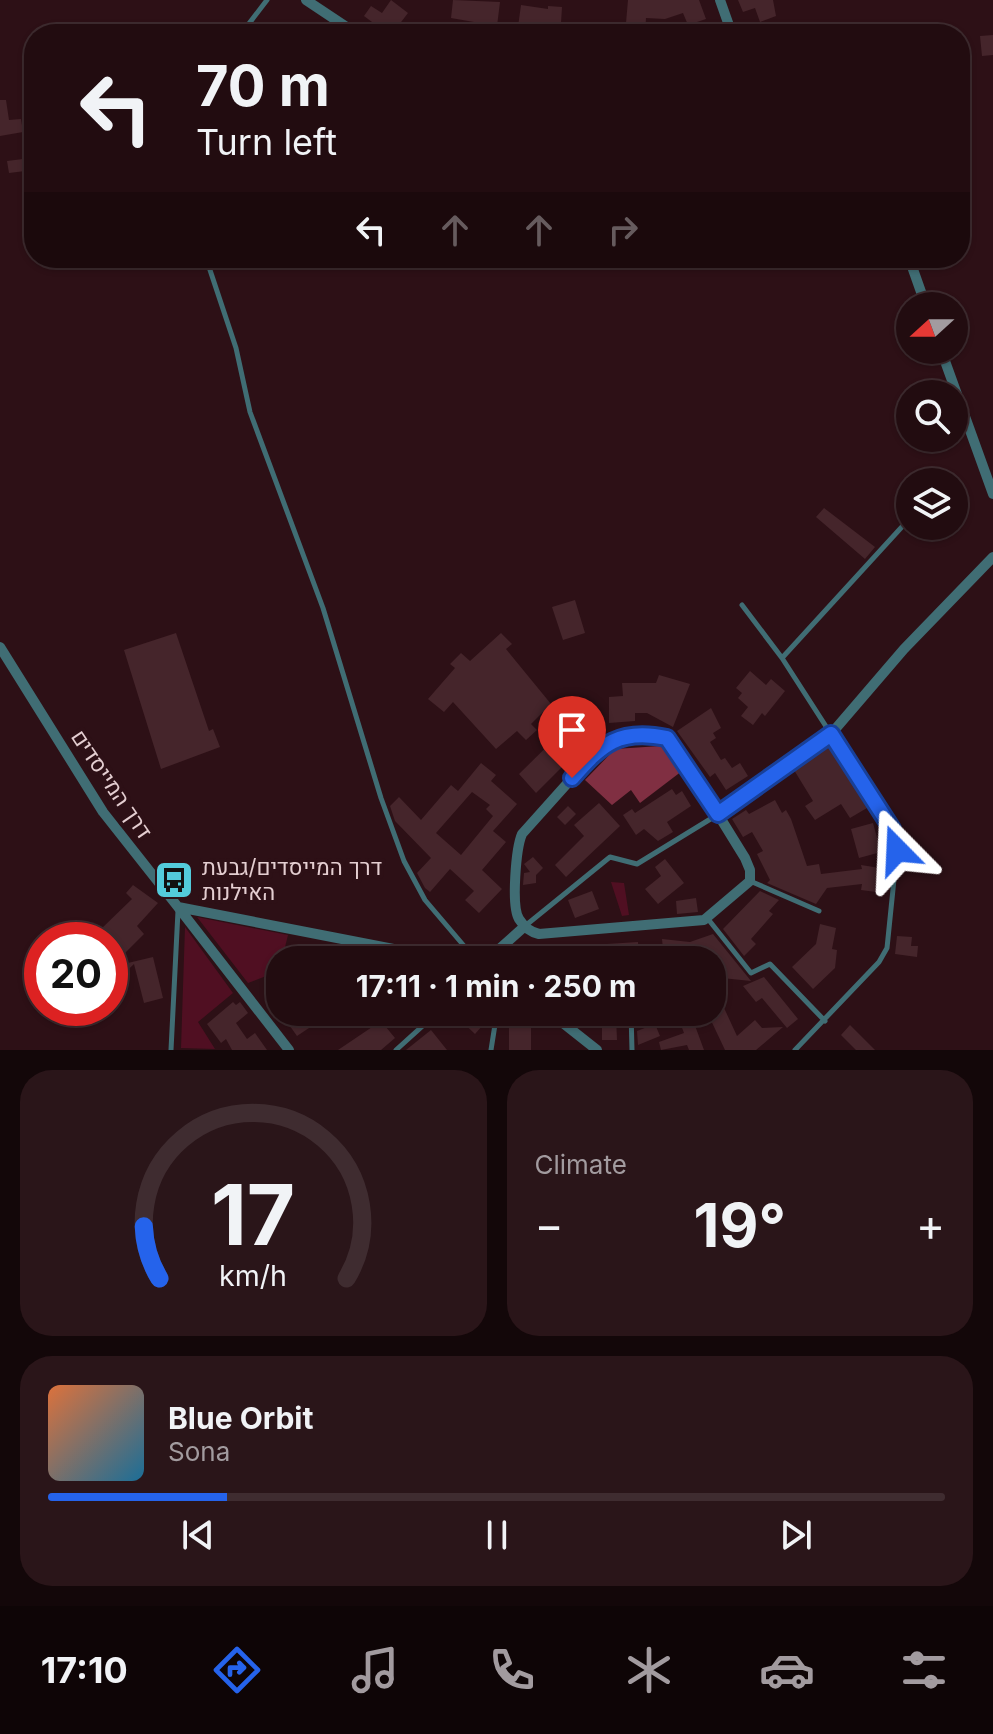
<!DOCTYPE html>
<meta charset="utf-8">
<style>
:root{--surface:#220c10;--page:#2a1519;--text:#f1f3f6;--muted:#a29b9f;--line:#3f2c30;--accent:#2563eb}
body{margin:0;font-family:Inter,Heebo,sans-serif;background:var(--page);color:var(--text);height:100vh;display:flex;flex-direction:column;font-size:30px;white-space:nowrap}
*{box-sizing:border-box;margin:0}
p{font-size:26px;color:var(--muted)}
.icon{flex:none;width:44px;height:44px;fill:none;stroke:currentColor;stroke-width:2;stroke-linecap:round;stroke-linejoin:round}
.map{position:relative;height:1050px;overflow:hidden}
.drawer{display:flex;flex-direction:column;gap:20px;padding:20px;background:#130709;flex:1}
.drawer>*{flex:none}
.banner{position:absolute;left:24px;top:24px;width:946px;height:244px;border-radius:32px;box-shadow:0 2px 6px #0004,0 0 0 2px var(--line);background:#220c10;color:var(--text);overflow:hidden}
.needle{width:52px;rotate:249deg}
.tools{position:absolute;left:896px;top:292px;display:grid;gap:16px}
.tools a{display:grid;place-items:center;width:72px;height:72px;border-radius:50%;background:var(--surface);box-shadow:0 2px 6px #0004,0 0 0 2px var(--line);font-size:40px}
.speed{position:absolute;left:24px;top:922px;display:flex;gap:16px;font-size:40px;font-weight:700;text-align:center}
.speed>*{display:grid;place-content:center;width:104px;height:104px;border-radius:50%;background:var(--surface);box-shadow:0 2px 6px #0004,0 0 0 2px var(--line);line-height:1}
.speed .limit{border:12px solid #d22;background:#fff;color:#111}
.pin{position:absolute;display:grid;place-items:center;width:68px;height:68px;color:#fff;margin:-82px -34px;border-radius:50% 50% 50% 0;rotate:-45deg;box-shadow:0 0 8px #0007}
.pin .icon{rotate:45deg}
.me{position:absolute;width:88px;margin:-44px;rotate:339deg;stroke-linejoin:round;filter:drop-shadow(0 0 6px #0008)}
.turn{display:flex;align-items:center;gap:28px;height:168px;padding:0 40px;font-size:36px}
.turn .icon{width:104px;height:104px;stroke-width:2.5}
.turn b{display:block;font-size:56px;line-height:68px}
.lanes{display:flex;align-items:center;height:76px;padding:0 40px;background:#0003;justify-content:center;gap:40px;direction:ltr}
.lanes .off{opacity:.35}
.big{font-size:60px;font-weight:700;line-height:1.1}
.drawer .widget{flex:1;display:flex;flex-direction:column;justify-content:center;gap:12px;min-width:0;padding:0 28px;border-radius:32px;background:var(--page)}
.drawer .dial{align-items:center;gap:0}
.dial svg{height:208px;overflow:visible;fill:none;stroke:var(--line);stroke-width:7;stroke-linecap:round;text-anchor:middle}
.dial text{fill:var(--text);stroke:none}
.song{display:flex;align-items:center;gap:24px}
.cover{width:96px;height:96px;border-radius:12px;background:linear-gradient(135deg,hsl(20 70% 55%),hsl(200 70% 35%))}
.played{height:8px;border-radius:4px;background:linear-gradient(90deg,var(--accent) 20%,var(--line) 20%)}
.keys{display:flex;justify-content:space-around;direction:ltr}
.heat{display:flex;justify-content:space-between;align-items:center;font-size:44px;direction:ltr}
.drawer .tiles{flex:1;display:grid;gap:20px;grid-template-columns:1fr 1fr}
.widget:last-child{grid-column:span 2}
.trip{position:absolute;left:266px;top:946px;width:460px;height:80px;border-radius:32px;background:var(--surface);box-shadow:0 2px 6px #0004,0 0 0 2px var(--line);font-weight:700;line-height:80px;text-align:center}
.tab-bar{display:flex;height:128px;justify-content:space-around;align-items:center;background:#0e0506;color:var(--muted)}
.tab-bar .icon{width:56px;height:56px}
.tab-bar .on{color:var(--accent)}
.tab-bar b{font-size:36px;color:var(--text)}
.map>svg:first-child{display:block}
.green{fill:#500f22}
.forest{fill:#802f42}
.building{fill:#45252b;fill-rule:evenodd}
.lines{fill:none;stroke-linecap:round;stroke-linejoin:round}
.lane{stroke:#406d74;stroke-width:5}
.street{stroke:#406d74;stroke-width:10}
.route-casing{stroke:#184099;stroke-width:20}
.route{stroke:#2563eb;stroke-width:14}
.labels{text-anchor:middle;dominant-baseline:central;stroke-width:8;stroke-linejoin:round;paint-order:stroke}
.street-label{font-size:22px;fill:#e4ced1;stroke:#2d1016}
.poi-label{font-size:22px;fill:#e4ced1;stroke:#2d1016;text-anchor:start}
</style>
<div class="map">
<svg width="993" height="1050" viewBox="0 0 993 1050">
<rect width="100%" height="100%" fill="#2d1016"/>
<path class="green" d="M611,882L624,883L629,915L622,916Z
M197,917L288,935L279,971L248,983Z
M185,927L233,993L198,1022L215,1049L181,1048Z"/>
<path class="forest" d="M660,746L672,754L682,771L640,803L631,790L612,805L585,780L615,749Z"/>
<path class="building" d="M391,0L408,13L395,30L388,26L384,31L364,16L371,6L382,13Z
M453,0L500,2L497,26L451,18Z
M628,0H699L706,19L688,25L683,13L665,19L646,18L645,34H620L621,23H626Z
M738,0H773L776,16L760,22L755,8L743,12Z
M521,5L548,9V6L562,7L561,23L596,25L595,34H517Z
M993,35V55L982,56L980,36Z
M0,100H6L9,120L21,119L23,132L0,136Z
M31,158L33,170L9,173L7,161Z
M824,508L875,547L865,559L816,517Z
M575,600L585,633L563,640L552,607Z
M176,633L209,731L213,729L220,747L161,769L124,650Z
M501,633L512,644L506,649L551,704L531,724L537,730L526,740L517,731L496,749L453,702L444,712L428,699L455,668L450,664L461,653L470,661Z
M750,671L766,685L771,679L785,691L765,716L762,713L753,725L741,716L748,707L738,698L742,693L736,688Z
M659,675L690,684L673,727L647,713H635V721L609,723V697L623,696L622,683H656Z
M711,708L721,728L713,733L716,738L710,742L721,760L725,758L732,768L740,763L748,776L726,790L715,773L710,777L677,731Z
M583,711L596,723L589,724L599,734L575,762L571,758L536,793L519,774Z
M829,746L867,808L850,818L841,804L815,820L805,806L813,801L794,770Z
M481,763L496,775L491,781L517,804L493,831L506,842L482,870L502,889L479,913L465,900L474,891L450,869L430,892L425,888L417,873L431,858L395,821L390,806L399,797L421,820L451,785L458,791ZM472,792L490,805L486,809L493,816L461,855L436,833Z
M672,789L676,795L682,791L691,806L667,822L673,832L658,841L644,829L636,835L623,815L632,809L635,813Z
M775,800L782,813L786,810L791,819L807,866L819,864L821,874L862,869L861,865L880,868L876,892L861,890L862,884L827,888L816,904L767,883L770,880L757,854L763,851L752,832L743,837L732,819L746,810L749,814Z
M599,803L620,826L566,877L555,865L584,836L574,825Z
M568,806L576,814L565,825L557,817Z
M873,823L881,852L859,858L851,829Z
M533,857L543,868L536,875V883L523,885L524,873L530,872L524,864Z
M665,859L684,883L658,904L645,889L661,876L655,867Z
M133,885L158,903L137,926L144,934L111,967L153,957L163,998L144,1003L134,964L110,987V940L99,931L132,899L126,893Z
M592,891L599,909L575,918L568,900Z
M760,891L779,900L769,911L773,914L751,939L756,944L744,956L723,929Z
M696,898L698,912L677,914L676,901Z
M820,924L836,928L832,949L837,950L835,968L813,989L792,967L816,944Z
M713,934L747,976L751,981L712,977V960H664L662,939L690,942Z
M897,936L912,937L911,946H918L917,957L895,954Z
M638,942L639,960L504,959L542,945L544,948Z
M764,977L798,1019L787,1028L762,998L756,1002L743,986Z
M719,997L737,1036L755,1020L762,1028L783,1027L756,1050H725L707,1012H712V1000Z
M233,1002L236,1005L240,1002L248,1013L236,1023L247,1039L255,1033L267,1050H232L226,1039L221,1043L207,1024Z
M280,1012H307L315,1024L297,1036Z
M463,1012H485L490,1017L475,1034L458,1018Z
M676,1012H690L704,1050H689L687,1045L661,1050L659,1042L684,1033Z
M602,1016H616L617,1040H602Z
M381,1021L395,1038L381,1050H338Z
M655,1024L660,1036L638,1045L637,1031Z
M850,1025L875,1050H856L841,1035Z
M509,1026H531V1050H509Z
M431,1030L447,1050H406Z"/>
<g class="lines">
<path class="lane" d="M241,34L267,0
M206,258L236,348L250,412L323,608L381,798L404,861L425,900L476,960
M742,605L782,658L892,829L897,850L887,948L879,962L795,1050
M782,658L910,518
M750,881L819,911
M708,919L751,973L770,964L825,1021
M525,926L610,857L637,864L717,815
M631,1012L632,1050
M171,1050L178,911
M396,1050L438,1012
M491,1050L497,1012"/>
<path class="street" d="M306,0L357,34
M720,0L732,34
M909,258L926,306
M941,350L993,494
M0,647L103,812L178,907L450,960
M623,736H659L674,743L745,858L750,870V881L704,920L539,934C530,932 524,927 519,919C511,906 516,848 522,834L599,748Z
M718,814L831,734L904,649L993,557
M178,907L289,1050
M487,960L525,926
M549,1012L597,1050"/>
</g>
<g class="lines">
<g class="route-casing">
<path id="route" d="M572,778C602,744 619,728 667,738L718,814L831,734L892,829L897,850"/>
</g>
<use href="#route" class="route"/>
</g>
<defs>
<g id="bus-square" transform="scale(2)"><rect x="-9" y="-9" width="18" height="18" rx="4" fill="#53cbdb" stroke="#2d1016"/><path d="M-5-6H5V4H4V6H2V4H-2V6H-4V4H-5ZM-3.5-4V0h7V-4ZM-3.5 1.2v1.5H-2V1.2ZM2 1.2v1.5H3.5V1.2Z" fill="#111"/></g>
</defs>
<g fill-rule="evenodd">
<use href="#bus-square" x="174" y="880"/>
</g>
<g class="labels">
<g class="street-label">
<text transform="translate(112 784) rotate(56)">דרך המייסדים</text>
</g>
<g class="poi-label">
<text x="202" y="867">דרך המייסדים/גבעת<tspan x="202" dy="25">האילנות</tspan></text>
</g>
</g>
</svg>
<div class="tools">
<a><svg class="needle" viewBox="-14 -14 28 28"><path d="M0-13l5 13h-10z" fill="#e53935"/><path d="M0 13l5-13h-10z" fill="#a29b9f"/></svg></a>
<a><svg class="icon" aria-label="search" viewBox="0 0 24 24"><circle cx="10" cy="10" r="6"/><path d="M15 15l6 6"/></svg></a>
<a><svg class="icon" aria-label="layers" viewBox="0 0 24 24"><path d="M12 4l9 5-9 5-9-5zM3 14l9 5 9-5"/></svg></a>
</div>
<div class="speed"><div class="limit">20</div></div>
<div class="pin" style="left:572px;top:778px;background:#d93025"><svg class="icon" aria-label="arrive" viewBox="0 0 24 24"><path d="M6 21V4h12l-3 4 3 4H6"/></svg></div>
<svg class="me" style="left:897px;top:850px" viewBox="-20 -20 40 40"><path d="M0-17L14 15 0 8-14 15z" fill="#2563eb" stroke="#fff" stroke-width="4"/></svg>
<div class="trip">17:11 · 1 min · 250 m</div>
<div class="banner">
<div class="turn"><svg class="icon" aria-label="left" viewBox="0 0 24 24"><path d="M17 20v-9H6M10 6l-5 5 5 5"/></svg><div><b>70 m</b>Turn left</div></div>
<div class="lanes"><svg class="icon" aria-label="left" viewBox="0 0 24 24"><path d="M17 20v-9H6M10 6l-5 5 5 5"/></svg><svg class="icon off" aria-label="ahead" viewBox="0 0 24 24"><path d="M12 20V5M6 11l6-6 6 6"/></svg><svg class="icon off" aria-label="ahead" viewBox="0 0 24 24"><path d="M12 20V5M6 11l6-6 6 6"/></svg><svg class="icon off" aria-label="right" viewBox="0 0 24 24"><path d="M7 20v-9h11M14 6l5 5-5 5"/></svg></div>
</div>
</div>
<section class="drawer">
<div class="tiles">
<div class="widget dial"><svg viewBox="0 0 100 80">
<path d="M14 69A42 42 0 1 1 86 69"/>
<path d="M14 69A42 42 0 0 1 8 49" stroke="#2563eb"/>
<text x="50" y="56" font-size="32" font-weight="700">17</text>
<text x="50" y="72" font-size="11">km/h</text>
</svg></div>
<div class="widget"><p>Climate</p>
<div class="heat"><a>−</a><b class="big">19°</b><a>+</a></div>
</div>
<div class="widget">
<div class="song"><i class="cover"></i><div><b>Blue Orbit</b><p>Sona</p></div></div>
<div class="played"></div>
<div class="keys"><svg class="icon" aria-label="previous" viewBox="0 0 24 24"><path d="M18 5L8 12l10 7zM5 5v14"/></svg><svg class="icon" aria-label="pause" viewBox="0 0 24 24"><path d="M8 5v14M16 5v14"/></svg><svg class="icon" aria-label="next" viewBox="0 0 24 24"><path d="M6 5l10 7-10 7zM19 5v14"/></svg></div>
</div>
</div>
</section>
<nav class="tab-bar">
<b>17:10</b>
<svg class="icon on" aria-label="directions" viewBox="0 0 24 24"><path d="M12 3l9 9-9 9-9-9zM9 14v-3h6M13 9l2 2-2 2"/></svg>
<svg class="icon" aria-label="music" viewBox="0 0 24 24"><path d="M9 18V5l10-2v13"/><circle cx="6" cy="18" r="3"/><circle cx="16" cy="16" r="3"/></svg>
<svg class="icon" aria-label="phone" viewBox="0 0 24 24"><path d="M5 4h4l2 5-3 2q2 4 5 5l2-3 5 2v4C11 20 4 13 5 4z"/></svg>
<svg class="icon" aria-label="climate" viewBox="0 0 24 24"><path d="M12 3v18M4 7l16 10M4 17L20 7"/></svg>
<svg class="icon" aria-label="car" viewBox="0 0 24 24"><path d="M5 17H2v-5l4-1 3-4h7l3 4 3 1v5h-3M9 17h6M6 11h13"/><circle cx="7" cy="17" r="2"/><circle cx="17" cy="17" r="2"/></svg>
<svg class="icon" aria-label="filters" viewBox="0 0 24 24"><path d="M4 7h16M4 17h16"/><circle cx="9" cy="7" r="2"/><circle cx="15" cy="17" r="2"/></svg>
</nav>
